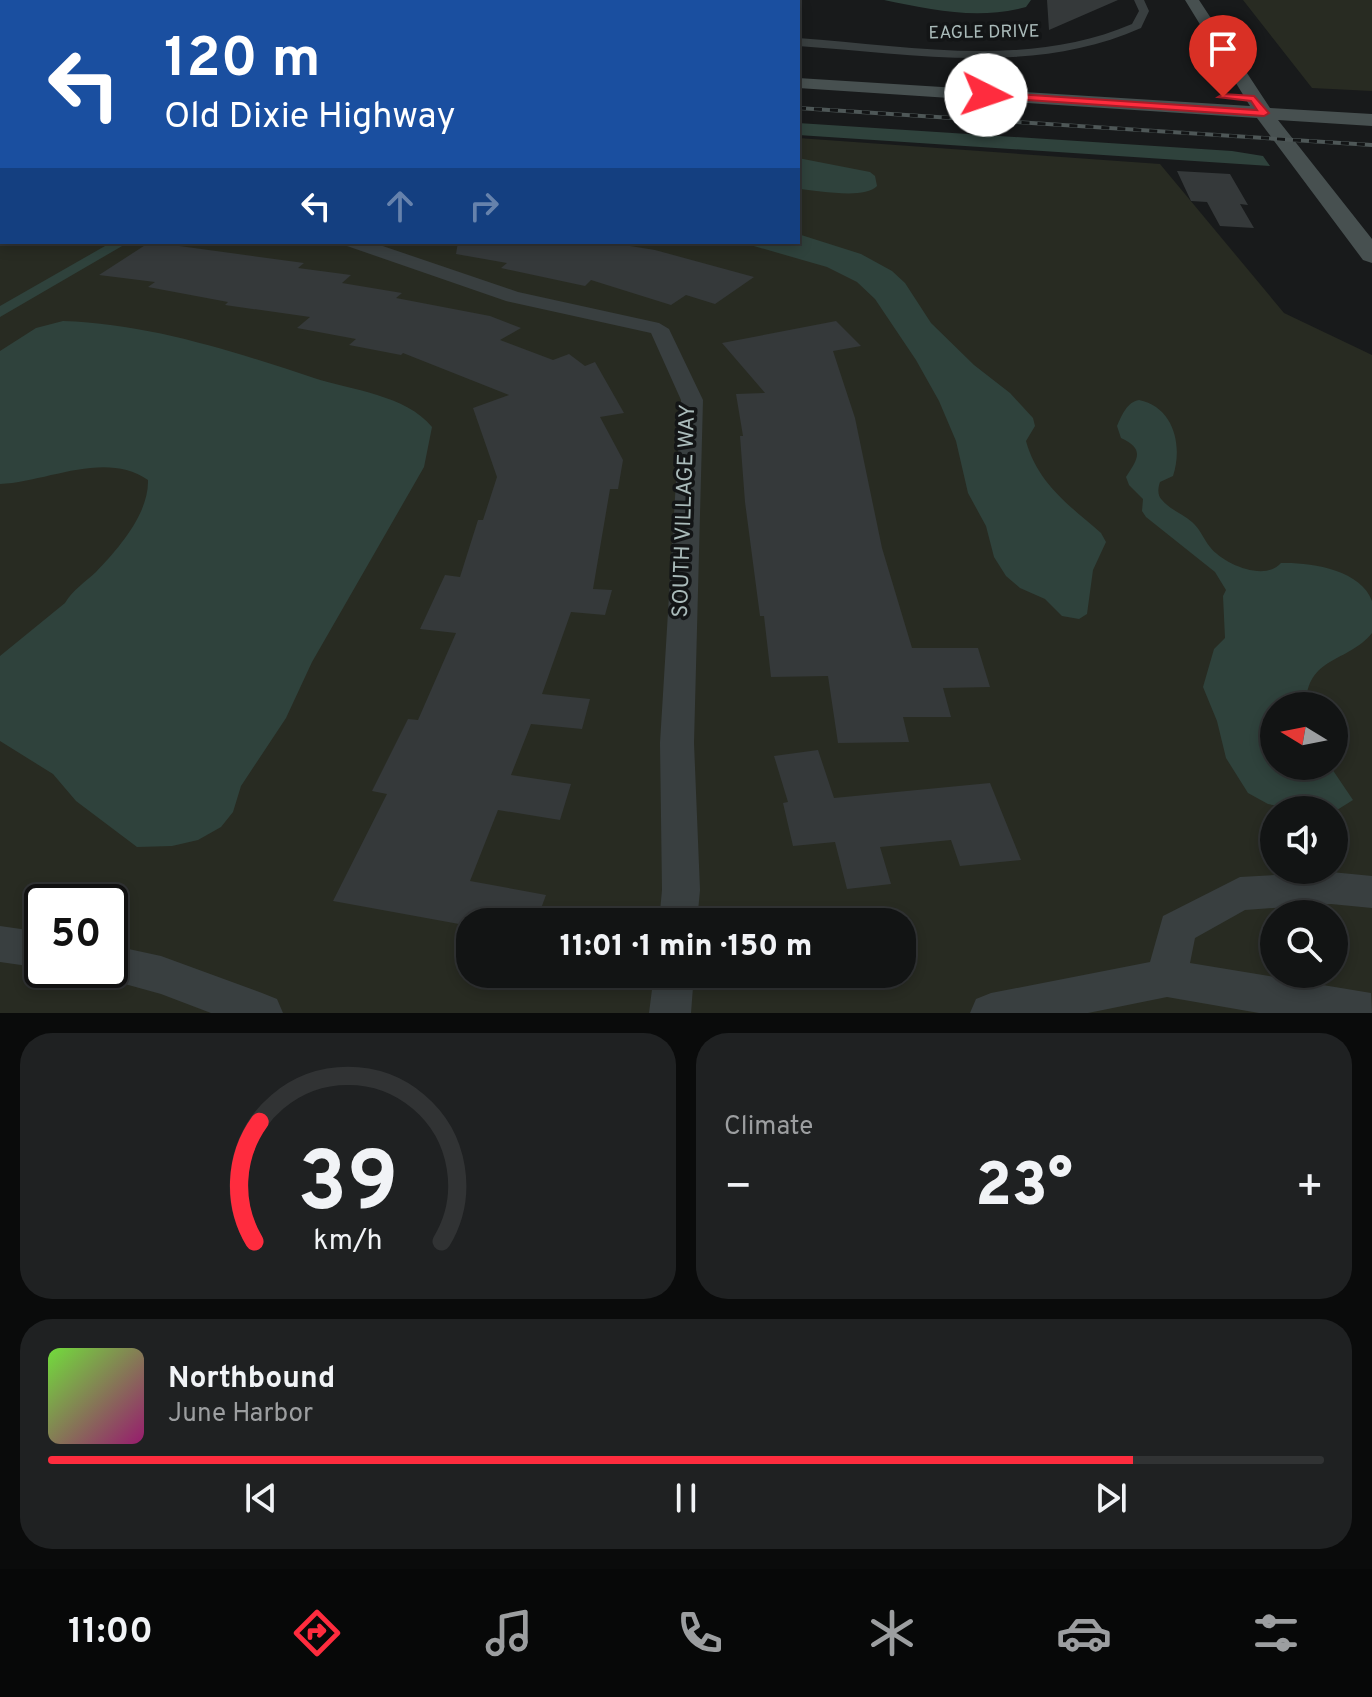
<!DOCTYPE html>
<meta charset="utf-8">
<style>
:root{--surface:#121414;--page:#1f2122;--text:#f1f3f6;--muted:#9c9ea0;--line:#313334;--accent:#ff2c3e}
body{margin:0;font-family:Overpass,sans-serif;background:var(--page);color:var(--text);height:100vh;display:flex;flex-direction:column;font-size:30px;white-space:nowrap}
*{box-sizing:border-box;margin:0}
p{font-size:26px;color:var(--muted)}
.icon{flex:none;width:44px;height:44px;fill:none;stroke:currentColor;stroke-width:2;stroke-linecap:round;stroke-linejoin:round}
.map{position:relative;height:1013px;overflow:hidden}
.sheet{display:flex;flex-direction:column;gap:20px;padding:20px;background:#0a0b0b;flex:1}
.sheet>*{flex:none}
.top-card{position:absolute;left:0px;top:0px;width:800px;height:244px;box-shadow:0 4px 12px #0003,0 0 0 2px var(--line);background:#1a4fa0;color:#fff;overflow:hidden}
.needle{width:52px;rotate:280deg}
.controls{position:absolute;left:1260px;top:692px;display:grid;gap:16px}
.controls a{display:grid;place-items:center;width:88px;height:88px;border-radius:50%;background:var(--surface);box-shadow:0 4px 12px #0003,0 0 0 2px var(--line);font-size:40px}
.speed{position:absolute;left:24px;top:884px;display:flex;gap:16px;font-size:40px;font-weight:700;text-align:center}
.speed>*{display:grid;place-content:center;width:104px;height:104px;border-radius:50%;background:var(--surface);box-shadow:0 4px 12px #0003,0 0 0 2px var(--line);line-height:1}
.speed .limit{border:4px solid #111;border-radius:12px;background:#fff;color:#111}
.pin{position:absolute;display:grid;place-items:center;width:68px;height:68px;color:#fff;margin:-82px -34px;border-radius:50% 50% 50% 0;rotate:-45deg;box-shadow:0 0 8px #0007}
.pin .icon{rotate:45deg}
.me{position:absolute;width:88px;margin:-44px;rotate:94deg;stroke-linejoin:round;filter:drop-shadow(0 0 6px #0008)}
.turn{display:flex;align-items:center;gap:28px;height:168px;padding:0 32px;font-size:36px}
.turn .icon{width:104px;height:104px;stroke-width:2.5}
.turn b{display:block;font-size:56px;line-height:68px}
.lanes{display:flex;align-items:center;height:76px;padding:0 32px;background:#0003;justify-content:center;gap:40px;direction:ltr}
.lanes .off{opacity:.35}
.big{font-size:60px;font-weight:800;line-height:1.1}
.sheet .card{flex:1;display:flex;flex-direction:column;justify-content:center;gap:12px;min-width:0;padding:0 28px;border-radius:32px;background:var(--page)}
.sheet .dial{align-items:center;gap:0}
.dial svg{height:208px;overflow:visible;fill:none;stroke:var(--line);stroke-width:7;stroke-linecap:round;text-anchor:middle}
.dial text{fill:var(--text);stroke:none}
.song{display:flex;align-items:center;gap:24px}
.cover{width:96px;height:96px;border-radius:12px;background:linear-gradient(135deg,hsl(100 70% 55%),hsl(320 70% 35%))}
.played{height:8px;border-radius:4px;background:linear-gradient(90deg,var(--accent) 85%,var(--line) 85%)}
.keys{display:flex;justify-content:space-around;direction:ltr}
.heat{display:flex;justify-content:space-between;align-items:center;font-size:44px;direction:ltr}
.sheet .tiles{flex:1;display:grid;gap:20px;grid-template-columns:1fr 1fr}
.card:last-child{grid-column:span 2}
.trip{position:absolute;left:456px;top:908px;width:460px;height:80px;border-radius:32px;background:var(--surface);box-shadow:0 4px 12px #0003,0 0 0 2px var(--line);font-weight:800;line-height:80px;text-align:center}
.dock{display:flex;height:128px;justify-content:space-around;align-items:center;background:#070808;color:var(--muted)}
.dock .icon{width:56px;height:56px}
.dock .active{color:var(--accent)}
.dock b{font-size:36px;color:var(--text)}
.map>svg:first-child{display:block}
.green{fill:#282b22;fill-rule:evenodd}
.water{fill:#2f423c}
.building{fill:#35393a}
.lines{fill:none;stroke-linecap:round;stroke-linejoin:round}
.street{fill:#393f40;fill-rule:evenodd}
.secondary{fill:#475050;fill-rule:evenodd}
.rail-casing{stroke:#4e5757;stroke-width:4}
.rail{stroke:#131516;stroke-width:3;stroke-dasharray:8;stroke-linecap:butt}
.route{fill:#ff2c3e;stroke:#a61d28;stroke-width:2}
.labels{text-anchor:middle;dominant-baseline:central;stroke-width:7;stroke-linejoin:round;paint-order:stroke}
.far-street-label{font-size:18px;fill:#aabbba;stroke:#131516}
.street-label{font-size:22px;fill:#aabbba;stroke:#131516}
</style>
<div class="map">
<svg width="1372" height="1013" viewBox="0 0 1372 1013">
<rect width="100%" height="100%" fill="#181a1b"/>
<path class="green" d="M1243,0H1372V91L1312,88Z
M0,81L2,242H798V138L1160,164L1284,313L1372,355V1013H0ZM1274,706H1334V766H1274ZM1274,810H1334V870H1274ZM42,902H110V970H42ZM1274,914H1334V974H1274ZM470,922H902V974H470Z"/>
<path class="water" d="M884,0H1031L1026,7C978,20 932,10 884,0Z
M798,123L1232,151L1263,156L1270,166L798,135Z
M798,158L870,172L875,176L877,186C864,200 817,190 798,189Z
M798,234L861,254L892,271L905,283L931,323L974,365L1010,393L1033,418L1035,426L1026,441C1038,484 1069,505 1101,533L1106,542L1093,570L1087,614L1079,619L1062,616L1045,599L1020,588L1006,576L994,557L986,526L968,493L956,441L939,401L916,360L875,299L857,282L827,267L740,242H798Z
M112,242H129L0,317V306Z
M63,321C150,324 232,351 314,378C351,390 406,395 432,427L424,467L312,662L286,718L241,786L233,812L221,827L198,840L172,846L137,847L76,801L53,774L0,741V656L65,603C73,590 85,582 96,572C118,549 149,514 148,480C105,450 47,482 0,484V351L36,328Z
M1139,400C1174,407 1183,446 1173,476L1160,482C1158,488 1157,495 1162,500C1169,509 1183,514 1192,522C1200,529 1203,538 1210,547C1223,564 1265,582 1281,563C1308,562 1361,569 1372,601C1372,609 1372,624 1372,633C1348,663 1306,656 1306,706H1274V766H1330L1353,800L1337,810H1299L1268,804L1248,793L1226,758L1217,721L1203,687L1214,649L1225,638L1223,596L1226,590L1215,572L1146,517L1142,511L1143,499L1129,485L1126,477C1138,459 1145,449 1121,438L1117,426C1122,415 1127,402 1139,400Z"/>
<path class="building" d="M1047,0H1118L1049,30Z
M1177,171L1230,174L1248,205L1240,204L1254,228L1220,226L1207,202L1191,201Z
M150,242L304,263L298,268L351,275L342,283L402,293L396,298L490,316L521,328L500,340L553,360L569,354L585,366L595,362L624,413L600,417L623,460L618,489H610L593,589L612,590L605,615L571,612L542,694L590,699L582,729L531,724L511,775L571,784L560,820L498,810L470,881L546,895L536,922H470V926L333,901L387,794L372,791L408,719L418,720L456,633L420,629L445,575L460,577L478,520H483L497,477L473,408L509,395L403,353L401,355L349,345L356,339L297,328L310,317L225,305L228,302L148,287L155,282L99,275Z
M458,242H605L655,250L754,277L715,304L686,295L671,305L591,280L585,286L501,268L507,263L456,254Z
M836,321L861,346L833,351L855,418L882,548L912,648H978L990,687L943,688L951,717H903L909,742L838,743L828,676L771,677L764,616H760L745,502L740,436H743L736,394L765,393L722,343Z
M818,750L834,798L990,783L1021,860L960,866L951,840L880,847L891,884L847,889L835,842L793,846L783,803L788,802L774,756Z"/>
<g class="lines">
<path class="street" d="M241,0H265L266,2H242Z
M1134,0H1144L1149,11L1141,28C1033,76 912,54 798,46V38C908,46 1028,69 1132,24L1139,11Z
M344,242H371L518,292L659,323L669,329L703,400L694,743L700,890L697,922H659L662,890L660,743L681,400L651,333L506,301L347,246Z
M1331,872L1372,876V908L1331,904L1245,910L1195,938L1190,963L1371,993L1372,1013H1259L1167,997L1088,1013H970L976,999L991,993L1150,962L1163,916L1240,877Z
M0,926L42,932V968L0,962Z
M110,945L161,956L262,993L277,999L283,1013H211L161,994L96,976L93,970H110Z
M654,974H694L691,1013H649Z"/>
<path class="secondary" d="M1185,0H1199L1270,108L1372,114V126L1278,120L1372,239V263L1363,260L1257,118L798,88V78L1250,106Z
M0,29H2V39H0Z"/>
<g class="rail-casing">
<path id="rail" d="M798,108L1372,145"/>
</g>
<use href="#rail" class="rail"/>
</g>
<path class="route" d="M986,92L1257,110L1251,101L1218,97L1223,94L1254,96L1269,113L1264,116L982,97Z"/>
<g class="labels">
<g class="far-street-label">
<text transform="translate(984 33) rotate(-1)">EAGLE DRIVE</text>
</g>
<g class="street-label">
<text transform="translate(685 511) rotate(-88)">SOUTH VILLAGE WAY</text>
</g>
</g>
</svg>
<div class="controls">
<a><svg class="needle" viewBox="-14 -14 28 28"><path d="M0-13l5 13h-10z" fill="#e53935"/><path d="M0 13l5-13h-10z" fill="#9c9ea0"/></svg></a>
<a><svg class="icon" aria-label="sound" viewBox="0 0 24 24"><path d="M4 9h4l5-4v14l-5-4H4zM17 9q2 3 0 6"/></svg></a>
<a><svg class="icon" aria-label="search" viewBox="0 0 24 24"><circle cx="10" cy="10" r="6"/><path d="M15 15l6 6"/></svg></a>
</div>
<div class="speed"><div class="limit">50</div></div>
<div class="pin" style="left:1223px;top:97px;background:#d93025"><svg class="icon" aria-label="arrive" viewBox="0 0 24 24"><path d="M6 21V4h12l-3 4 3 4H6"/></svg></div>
<svg class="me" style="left:986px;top:95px" viewBox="-20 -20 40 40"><circle r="19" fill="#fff"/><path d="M0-13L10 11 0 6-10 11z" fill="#ff2c3e"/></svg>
<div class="trip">11:01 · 1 min · 150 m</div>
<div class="top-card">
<div class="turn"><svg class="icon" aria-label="left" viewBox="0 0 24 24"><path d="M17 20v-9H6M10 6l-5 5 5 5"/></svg><div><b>120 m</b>Old Dixie Highway</div></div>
<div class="lanes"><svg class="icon" aria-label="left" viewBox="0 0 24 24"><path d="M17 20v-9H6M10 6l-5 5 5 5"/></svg><svg class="icon off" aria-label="ahead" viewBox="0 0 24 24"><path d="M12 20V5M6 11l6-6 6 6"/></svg><svg class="icon off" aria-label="right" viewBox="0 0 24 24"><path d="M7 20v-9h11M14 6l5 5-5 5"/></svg></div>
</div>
</div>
<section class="sheet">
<div class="tiles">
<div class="card dial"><svg viewBox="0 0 100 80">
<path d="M14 69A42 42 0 1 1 86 69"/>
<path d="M14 69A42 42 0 0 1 16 23" stroke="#ff2c3e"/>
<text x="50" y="56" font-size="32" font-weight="700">39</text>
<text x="50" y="72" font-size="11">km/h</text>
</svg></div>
<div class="card"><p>Climate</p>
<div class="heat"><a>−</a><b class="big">23°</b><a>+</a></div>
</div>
<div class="card">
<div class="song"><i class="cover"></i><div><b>Northbound</b><p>June Harbor</p></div></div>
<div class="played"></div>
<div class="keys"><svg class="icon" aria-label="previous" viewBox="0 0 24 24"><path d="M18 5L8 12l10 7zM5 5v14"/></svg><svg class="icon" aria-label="pause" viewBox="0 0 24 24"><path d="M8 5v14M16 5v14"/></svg><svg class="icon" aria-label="next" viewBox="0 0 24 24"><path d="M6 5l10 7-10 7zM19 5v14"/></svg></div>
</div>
</div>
</section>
<nav class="dock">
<b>11:00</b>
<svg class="icon active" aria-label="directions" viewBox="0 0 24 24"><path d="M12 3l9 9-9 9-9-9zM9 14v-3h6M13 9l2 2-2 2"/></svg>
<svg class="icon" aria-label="music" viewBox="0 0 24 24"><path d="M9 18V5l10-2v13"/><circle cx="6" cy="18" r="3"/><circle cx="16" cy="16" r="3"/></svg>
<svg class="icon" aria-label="phone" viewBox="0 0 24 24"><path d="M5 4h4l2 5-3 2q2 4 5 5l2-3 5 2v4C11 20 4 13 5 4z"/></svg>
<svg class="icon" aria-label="climate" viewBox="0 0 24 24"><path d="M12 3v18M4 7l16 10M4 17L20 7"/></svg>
<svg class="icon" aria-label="car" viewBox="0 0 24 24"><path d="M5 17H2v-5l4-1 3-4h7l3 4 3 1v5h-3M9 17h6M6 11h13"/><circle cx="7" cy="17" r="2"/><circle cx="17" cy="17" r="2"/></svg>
<svg class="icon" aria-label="filters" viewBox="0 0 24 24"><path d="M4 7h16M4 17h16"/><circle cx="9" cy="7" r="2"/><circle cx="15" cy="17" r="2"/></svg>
</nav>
